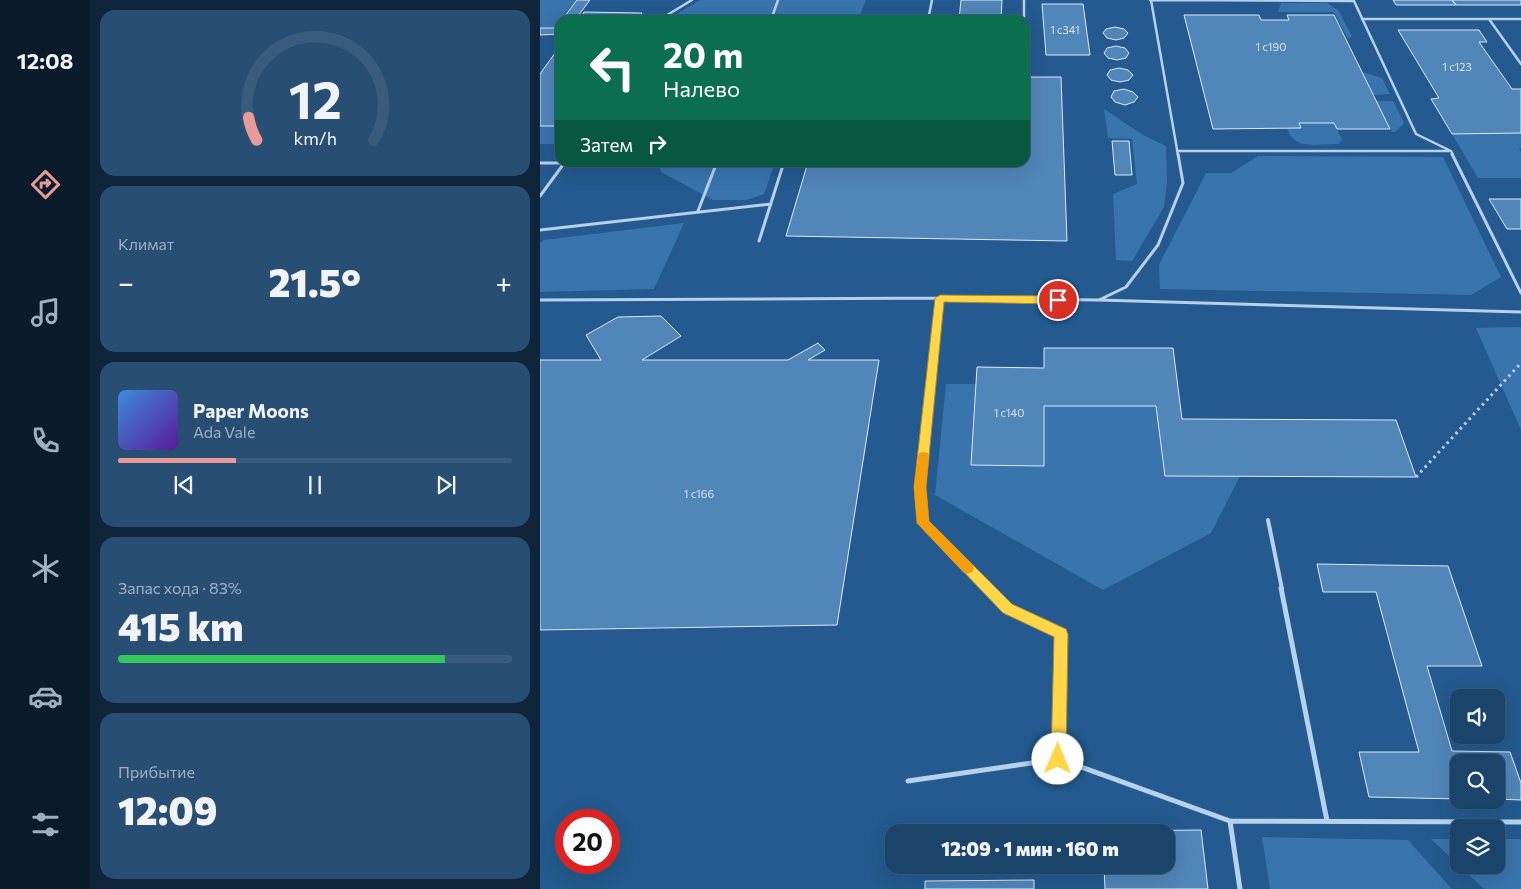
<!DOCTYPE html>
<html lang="ru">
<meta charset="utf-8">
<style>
:root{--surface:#1b446b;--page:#284e73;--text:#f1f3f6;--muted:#a0b0c1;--line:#395c7e;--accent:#e69b98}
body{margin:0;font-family:Commissioner,sans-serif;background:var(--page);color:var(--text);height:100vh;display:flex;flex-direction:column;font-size:19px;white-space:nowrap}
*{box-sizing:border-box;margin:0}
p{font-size:16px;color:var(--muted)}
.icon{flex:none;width:28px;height:28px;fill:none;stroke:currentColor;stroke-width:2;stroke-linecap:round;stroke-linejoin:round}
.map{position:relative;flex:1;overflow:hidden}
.sheet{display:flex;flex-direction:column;gap:10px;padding:10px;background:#0f253b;width:450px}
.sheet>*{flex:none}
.guide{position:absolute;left:15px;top:15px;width:475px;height:152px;border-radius:15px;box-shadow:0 5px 20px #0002,0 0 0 1px var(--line);background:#0b6e4f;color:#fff;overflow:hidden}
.tools{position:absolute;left:910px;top:689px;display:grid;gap:10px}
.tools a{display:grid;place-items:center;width:55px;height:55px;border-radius:10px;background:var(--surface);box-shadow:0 5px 20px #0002,0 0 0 1px var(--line);font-size:25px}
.speed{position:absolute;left:15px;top:809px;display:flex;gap:10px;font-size:25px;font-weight:700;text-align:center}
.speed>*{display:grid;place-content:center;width:65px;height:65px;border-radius:50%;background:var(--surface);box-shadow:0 5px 20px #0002,0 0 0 1px var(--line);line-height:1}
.speed .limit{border:8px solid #d22;background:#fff;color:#111}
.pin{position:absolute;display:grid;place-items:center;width:42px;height:42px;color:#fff;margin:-21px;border:2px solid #fff;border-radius:50%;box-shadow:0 1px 5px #0007}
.me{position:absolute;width:55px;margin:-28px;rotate:1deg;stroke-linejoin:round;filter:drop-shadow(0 0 4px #0008)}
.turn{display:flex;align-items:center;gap:18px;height:105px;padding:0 25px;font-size:22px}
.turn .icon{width:65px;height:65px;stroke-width:2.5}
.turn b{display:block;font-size:35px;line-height:42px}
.then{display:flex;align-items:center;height:48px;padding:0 25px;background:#0003;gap:10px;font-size:19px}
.big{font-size:38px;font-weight:800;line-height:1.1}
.sheet .card{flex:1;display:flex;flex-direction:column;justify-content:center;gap:8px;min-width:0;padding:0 18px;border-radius:15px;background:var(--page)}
.sheet .dial{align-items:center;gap:0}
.dial svg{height:130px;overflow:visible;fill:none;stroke:var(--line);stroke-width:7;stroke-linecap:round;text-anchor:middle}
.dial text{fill:var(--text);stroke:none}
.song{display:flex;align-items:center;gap:15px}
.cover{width:60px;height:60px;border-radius:8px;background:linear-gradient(135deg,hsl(210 70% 55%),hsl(270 70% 35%))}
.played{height:5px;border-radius:2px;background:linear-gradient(90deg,var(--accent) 30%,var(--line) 30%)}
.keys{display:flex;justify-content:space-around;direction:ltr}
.heat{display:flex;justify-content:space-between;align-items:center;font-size:28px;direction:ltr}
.charge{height:8px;border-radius:4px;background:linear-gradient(90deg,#34c759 83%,var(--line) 0)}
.trip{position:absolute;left:345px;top:824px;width:290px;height:50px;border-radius:15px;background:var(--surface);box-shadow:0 5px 20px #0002,0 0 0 1px var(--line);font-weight:800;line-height:50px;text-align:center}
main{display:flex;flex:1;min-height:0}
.tabs{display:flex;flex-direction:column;width:90px;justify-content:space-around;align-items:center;background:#0b1b2b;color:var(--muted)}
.tabs .icon{width:35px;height:35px}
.tabs .current{color:var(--accent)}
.tabs b{font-size:22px;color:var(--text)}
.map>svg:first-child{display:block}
.green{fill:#3974ac}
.building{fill:#5186b8;stroke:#daeaf9}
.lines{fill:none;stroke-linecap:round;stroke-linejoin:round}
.path{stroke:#b5d1ec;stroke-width:3;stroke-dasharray:2.5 4;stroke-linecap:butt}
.service-far3{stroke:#b5d1ec;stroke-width:2.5}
.service-far2{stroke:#b5d1ec;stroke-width:3}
.service-far1{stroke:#b5d1ec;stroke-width:4}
.service{stroke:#b5d1ec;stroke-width:5}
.route{fill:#ffd54a;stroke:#a68a30}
.slow{fill:#f59e0b}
.labels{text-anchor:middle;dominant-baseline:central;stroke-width:4.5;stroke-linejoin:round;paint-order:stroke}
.number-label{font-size:11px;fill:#d4e1ed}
</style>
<main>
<nav class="tabs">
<b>12:08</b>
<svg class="icon current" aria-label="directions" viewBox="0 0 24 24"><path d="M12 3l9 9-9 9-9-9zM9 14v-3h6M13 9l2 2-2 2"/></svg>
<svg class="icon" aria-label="music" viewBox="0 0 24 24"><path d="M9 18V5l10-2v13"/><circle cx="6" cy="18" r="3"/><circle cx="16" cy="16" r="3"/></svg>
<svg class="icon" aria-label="phone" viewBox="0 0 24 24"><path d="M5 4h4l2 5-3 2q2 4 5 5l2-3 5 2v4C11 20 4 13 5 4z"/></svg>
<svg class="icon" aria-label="climate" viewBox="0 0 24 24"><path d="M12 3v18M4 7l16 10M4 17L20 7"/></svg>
<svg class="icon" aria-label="car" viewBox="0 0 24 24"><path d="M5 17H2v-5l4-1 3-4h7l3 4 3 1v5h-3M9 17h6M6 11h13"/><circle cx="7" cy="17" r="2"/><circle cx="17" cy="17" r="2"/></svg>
<svg class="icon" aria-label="filters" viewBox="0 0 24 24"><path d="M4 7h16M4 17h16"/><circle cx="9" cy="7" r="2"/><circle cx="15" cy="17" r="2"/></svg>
</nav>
<section class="sheet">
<div class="card dial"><svg viewBox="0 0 100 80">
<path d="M14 69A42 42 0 1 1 86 69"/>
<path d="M14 69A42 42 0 0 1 9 55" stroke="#e69b98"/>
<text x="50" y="56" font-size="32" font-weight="700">12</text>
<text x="50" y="72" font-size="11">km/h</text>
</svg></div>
<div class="card"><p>Климат</p>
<div class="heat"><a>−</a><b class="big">21.5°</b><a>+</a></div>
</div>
<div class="card">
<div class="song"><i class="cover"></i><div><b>Paper Moons</b><p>Ada Vale</p></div></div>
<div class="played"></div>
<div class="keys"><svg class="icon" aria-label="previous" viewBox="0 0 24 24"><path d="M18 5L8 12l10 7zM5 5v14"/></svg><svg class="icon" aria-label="pause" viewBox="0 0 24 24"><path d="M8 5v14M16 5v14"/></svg><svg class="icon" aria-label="next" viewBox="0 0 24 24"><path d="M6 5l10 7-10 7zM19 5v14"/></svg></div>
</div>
<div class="card"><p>Запас хода · 83%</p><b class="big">415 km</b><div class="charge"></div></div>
<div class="card"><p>Прибытие</p><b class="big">12:09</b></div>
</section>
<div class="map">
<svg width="981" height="889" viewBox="0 0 981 889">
<rect width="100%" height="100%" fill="#245a8f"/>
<path class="green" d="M0,0H37L20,20L16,28H0Z
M160,0H326L318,20H127Z
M741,3H787L798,10L812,36L808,39L794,12H738Z
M822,72L842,78L850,94L833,95Z
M836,101H853L864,123L855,132H852L850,129Z
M564,109L603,135L626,146L627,182L624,207L592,261L576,260L573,194L597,184L592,139L568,138Z
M759,123H794L802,140L798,144C778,144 754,151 747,128H761Z
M0,126H20V144H0Z
M981,133V148H979L981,152V178H938L912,134Z
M718,156L903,157L961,277L931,295L620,289L619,265L666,173H691Z
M119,163H235L224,194L206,200H173L121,172Z
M144,223L114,289L0,292V243L4,240Z
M981,327V430L936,328Z
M406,384H436L432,465L504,466V406H616L625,476H700L671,533L563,590L395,495Z
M722,837L868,840L912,889H730Z
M891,839H919V865H956V839H981V889H944Z"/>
<path class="building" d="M37,0H50L35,20H22Z
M421,0H462L461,20H419Z
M853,0H912L916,5H856Z
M912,0H981V5H916Z
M502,4H543L550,55H506Z
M44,12L102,13L98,20H39Z
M644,15H719L721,20H749L747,15H794L850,129H797L794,123H759L761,128L673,129Z
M20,23V34L0,35V28H16Z
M575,27L584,29L588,33L584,38L576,40L567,38L563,33L566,29Z
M858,30H939L947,42H939L972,89H981V133L912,134L891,99L899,98Z
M20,46V126H0V74Z
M576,46L585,48L589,53L586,58L577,60L568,58L564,53L567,48Z
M579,68L588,70L593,75L589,80L580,82L571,80L567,75L570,70Z
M485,77H521L527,241L246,236L268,162H485Z
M584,89L593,92L598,97L594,102L585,105L575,102L571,97L574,91Z
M572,141H589L592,175H575Z
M949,199H981V229H967Z
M121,316L141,336L102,360H248L278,343L285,350L268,360H339L297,625L0,630V360H61L46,335L78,317Z
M504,348H633L642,419L856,420L876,477L625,476L616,406H504V466L431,465L437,367L504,368Z
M777,564L908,566L942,666H887L912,751L970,752L981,783V800L956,799V762H919V799L829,797L819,752H879L836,592H783Z
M661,830L668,889H565L564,865H626V832L562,831Z
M494,880V889H385V881Z"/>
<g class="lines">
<path class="path" d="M876,477L981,363"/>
<path class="service-far3" d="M484,0V20
M610,0L814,1L876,134L911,151L913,155
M611,0L638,155
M822,19H981
M949,19L981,64
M119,20L152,0
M231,20L238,0
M388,20L392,0
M485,45V47
M637,151H909"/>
<path class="service-far2" d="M912,154L981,293
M0,163H25
M0,196L25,162
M158,211L177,162
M0,230L231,204
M219,241L244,162
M0,300L400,298L558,300L981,312
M559,300L586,287L618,245L643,183L638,154
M395,348L400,298"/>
<path class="service-far1" d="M395,347L380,487L383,523L448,589
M728,520L742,589"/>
<path class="service" d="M447,588L467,608L521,634L519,759L690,821
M741,588L787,821
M368,781L519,759
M700,889L690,821L981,822"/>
</g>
<path class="route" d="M400,295L518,296L523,300L518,304L404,302L386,487L389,521L472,604L526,629L528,634L526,759L524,764L518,766L513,764L511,759L514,637L463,613L377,523L374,487L395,298Z"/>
<path class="slow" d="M383,452L388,453L389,457L386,487L389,521L432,564L434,568L432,572L427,574L423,572L377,523L374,487L378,457L379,453Z"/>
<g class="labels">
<g class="number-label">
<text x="525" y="29">1 с341</text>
<text x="731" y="46">1 с190</text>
<text x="917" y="66">1 с123</text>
<text x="469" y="412">1 с140</text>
<text x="159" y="493">1 с166</text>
</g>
</g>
</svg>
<div class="tools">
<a><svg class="icon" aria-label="sound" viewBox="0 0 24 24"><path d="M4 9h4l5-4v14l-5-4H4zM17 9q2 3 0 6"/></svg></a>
<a><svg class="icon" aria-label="search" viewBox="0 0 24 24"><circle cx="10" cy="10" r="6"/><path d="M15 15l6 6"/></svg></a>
<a><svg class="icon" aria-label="layers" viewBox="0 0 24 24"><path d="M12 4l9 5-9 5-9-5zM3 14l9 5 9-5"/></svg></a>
</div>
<div class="speed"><div class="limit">20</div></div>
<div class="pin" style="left:518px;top:300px;background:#d93025"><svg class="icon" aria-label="arrive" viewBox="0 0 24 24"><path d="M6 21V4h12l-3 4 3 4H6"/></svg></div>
<svg class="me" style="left:518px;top:759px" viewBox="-20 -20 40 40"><circle r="19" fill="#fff"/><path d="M0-13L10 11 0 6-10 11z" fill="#ffd54a"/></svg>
<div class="trip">12:09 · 1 мин · 160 m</div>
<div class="guide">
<div class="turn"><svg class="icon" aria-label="left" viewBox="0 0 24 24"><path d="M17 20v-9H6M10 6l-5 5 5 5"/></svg><div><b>20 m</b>Налево</div></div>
<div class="then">Затем<svg class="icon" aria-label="right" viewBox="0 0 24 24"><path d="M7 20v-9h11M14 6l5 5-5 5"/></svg></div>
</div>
</div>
</main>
